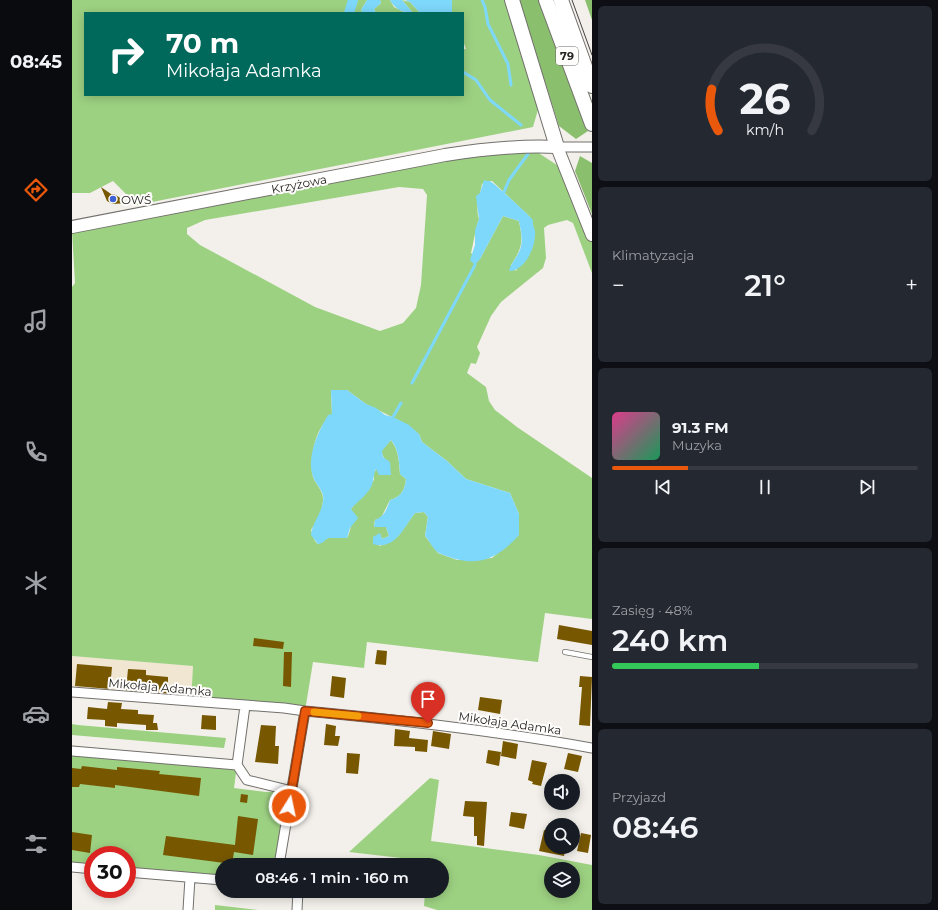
<!DOCTYPE html>
<html lang="pl">
<meta charset="utf-8">
<style>
:root{--surface:#171b24;--page:#242831;--text:#f1f3f6;--muted:#9ea1a6;--line:#363941;--accent:#ea580c}
body{margin:0;font-family:Montserrat,sans-serif;background:var(--page);color:var(--text);height:100vh;display:flex;flex-direction:column;font-size:15px;white-space:nowrap}
*{box-sizing:border-box;margin:0}
p{font-size:13px;color:var(--muted)}
.icon{flex:none;width:22px;height:22px;fill:none;stroke:currentColor;stroke-width:2;stroke-linecap:round;stroke-linejoin:round}
.map{position:relative;flex:1;overflow:hidden}
.details{display:flex;flex-direction:column;gap:6px;padding:6px;background:#0d0f14;width:346px}
.details>*{flex:none}
.hud{position:absolute;left:12px;top:12px;width:380px;height:84px;border-radius:0px;box-shadow:0 2px 10px #0003;background:#00695c;color:#fff;overflow:hidden}
.buttons{position:absolute;left:472px;top:774px;display:grid;gap:8px}
.buttons a{display:grid;place-items:center;width:36px;height:36px;border-radius:50%;background:var(--surface);box-shadow:0 2px 10px #0003;font-size:20px}
.speed{position:absolute;left:12px;top:846px;display:flex;gap:8px;font-size:20px;font-weight:700;text-align:center}
.speed>*{display:grid;place-content:center;width:52px;height:52px;border-radius:50%;background:var(--surface);box-shadow:0 2px 10px #0003;line-height:1}
.speed .limit{border:6px solid #d22;background:#fff;color:#111}
.pin{position:absolute;display:grid;place-items:center;width:34px;height:34px;color:#fff;margin:-41px -17px;border-radius:50% 50% 50% 0;rotate:-45deg;box-shadow:0 0 4px #0007}
.pin .icon{rotate:45deg}
.me{position:absolute;width:44px;margin:-22px;rotate:10deg;stroke-linejoin:round;filter:drop-shadow(0 0 3px #0008)}
.turn{display:flex;align-items:center;gap:14px;height:84px;padding:0 16px;font-size:18px}
.turn .icon{width:52px;height:52px;stroke-width:2.5}
.turn b{display:block;font-size:28px;line-height:34px}
.big{font-size:30px;font-weight:600;line-height:1.1}
.details .widget{flex:1;display:flex;flex-direction:column;justify-content:center;gap:6px;min-width:0;padding:0 14px;border-radius:6px;background:var(--page)}
.details .dial{align-items:center;gap:0}
.dial svg{height:104px;overflow:visible;fill:none;stroke:var(--line);stroke-width:7;stroke-linecap:round;text-anchor:middle}
.dial text{fill:var(--text);stroke:none}
.song{display:flex;align-items:center;gap:12px}
.cover{width:48px;height:48px;border-radius:6px;background:linear-gradient(135deg,hsl(330 70% 55%),hsl(150 70% 35%))}
.played{height:4px;border-radius:2px;background:linear-gradient(90deg,var(--accent) 25%,var(--line) 25%)}
.keys{display:flex;justify-content:space-around;direction:ltr}
.heat{display:flex;justify-content:space-between;align-items:center;font-size:22px;direction:ltr}
.charge{height:6px;border-radius:3px;background:linear-gradient(90deg,#34c759 48%,var(--line) 0)}
.trip{position:absolute;left:143px;top:858px;width:234px;height:40px;border-radius:20px;background:var(--surface);box-shadow:0 2px 10px #0003;font-weight:600;line-height:40px;text-align:center}
main{display:flex;flex:1;min-height:0}
.tab-bar{display:flex;flex-direction:column;width:72px;justify-content:space-around;align-items:center;background:#090b0e;color:var(--muted)}
.tab-bar .icon{width:28px;height:28px}
.tab-bar .on{color:var(--accent)}
.tab-bar b{font-size:18px;color:var(--text)}
.map>svg:first-child{display:block}
.industrial{fill:#f0e6d1}
.green{fill:#9dd182;fill-rule:evenodd}
.forest{fill:#8abf6e}
.water{fill:#7ed8fb}
.lines{fill:none;stroke-linecap:round;stroke-linejoin:round}
.stream{stroke:#7ed8fb;stroke-width:3}
.canal{stroke:#7ed8fb;stroke-width:10}
.building{fill:#775800}
.lane-casing{stroke:#72706c;stroke-width:6}
.street-casing{stroke:#72706c;stroke-width:11}
.secondary-casing{stroke:#72706c;stroke-width:14}
.primary-casing{stroke:#72706c;stroke-width:16}
.lane{stroke:#fff;stroke-width:4.5}
.street{stroke:#fff;stroke-width:9}
.secondary{stroke:#fff;stroke-width:12}
.primary{stroke:#fff;stroke-width:14}
.tram{stroke:#444340;stroke-width:1}
.route-casing{stroke:#983908;stroke-width:10}
.route{stroke:#ea580c;stroke-width:7}
.slow{stroke:#f59e0b;stroke-width:7}
.poi-dot{fill:#4061d4;stroke:#fffefc;stroke-width:1.5}
.labels{text-anchor:middle;dominant-baseline:central;stroke-width:4;stroke-linejoin:round;paint-order:stroke}
.shield{fill:#fffefc;stroke:#676664;stroke-width:1}
.shield-label{font-size:11px;font-weight:bold;fill:#262523}
.street-label{font-size:12px;fill:#262523;stroke:#fffefc}
.poi-label{font-size:12px;fill:#262523;stroke:#fffefc;text-anchor:start}
</style>
<main>
<nav class="tab-bar">
<b>08:45</b>
<svg class="icon on" aria-label="directions" viewBox="0 0 24 24"><path d="M12 3l9 9-9 9-9-9zM9 14v-3h6M13 9l2 2-2 2"/></svg>
<svg class="icon" aria-label="music" viewBox="0 0 24 24"><path d="M9 18V5l10-2v13"/><circle cx="6" cy="18" r="3"/><circle cx="16" cy="16" r="3"/></svg>
<svg class="icon" aria-label="phone" viewBox="0 0 24 24"><path d="M5 4h4l2 5-3 2q2 4 5 5l2-3 5 2v4C11 20 4 13 5 4z"/></svg>
<svg class="icon" aria-label="climate" viewBox="0 0 24 24"><path d="M12 3v18M4 7l16 10M4 17L20 7"/></svg>
<svg class="icon" aria-label="car" viewBox="0 0 24 24"><path d="M5 17H2v-5l4-1 3-4h7l3 4 3 1v5h-3M9 17h6M6 11h13"/><circle cx="7" cy="17" r="2"/><circle cx="17" cy="17" r="2"/></svg>
<svg class="icon" aria-label="filters" viewBox="0 0 24 24"><path d="M4 7h16M4 17h16"/><circle cx="9" cy="7" r="2"/><circle cx="15" cy="17" r="2"/></svg>
</nav>
<div class="map">
<svg width="520" height="910" viewBox="0 0 520 910">
<rect width="100%" height="100%" fill="#f3f0eb"/>
<path class="industrial" d="M0,656L121,666L119,701L0,692Z"/>
<path class="green" d="M0,0H295L289,10L291,13H13V95H391V49H394L391,41V13H380V0H432L467,106L461,127L65,205L41,181L18,193H0Z
M308,0H318L322,7L334,13H304L302,9L309,3Z
M330,0L338,2L348,13H341Z
M456,146L494,171L520,235V273L501,223L495,220L476,225L472,228L474,258L471,268L429,302L419,316L405,347L408,353L404,364L399,363L395,373L414,387L417,401L423,410L445,427L520,478V619L473,613L466,662L295,642L292,668L241,662L233,711L119,701L121,666L0,656V287L3,283L0,231ZM415,181H420L457,216L460,226L444,271L439,265C451,247 451,242 447,221L431,216L408,259L399,253C402,241 403,230 407,219C403,208 408,195 410,184ZM327,187L351,189L355,195L349,285L344,308L331,323L308,331L243,307L128,245L115,234V228L133,220ZM259,390H275L294,404L328,421L347,434L350,442L375,461L394,479L438,493L447,514V535L420,558L385,560L366,553L353,536L356,517L352,512L343,513C330,529 328,541 307,546L308,534L310,539L317,536L314,527L302,526L303,520L309,518L318,500C329,497 333,490 334,479L328,474C327,462 327,451 319,440L309,451L319,475H308L305,468L302,473V480L279,509C281,517 279,531 275,538H256L246,544L243,541L239,530C245,521 251,510 251,499C251,490 244,485 241,477C237,463 242,438 250,426C252,422 257,418 260,415Z
M0,724L6,725L154,738L152,748L0,735Z
M0,751L165,765L162,788L194,792L220,791L207,865H150V880L55,872V855H21V869L0,867Z
M358,778L367,780L359,841L467,855L520,865V910H365L352,906L353,891H370V865H355V861L277,852ZM479,869H501V891H479Z
M143,905L186,910H143Z"/>
<path class="forest" d="M447,0H469L516,131L504,139L487,126Z
M513,0H520V20Z
M508,156L520,163V214L503,171Z"/>
<path class="water" d="M295,0H308L309,3L302,9L304,13H291L289,10Z
M318,0H330L341,13C331,13 323,9 318,0Z
M333,0H380V13H348L338,2Z
M412,180C414,181 416,181 418,181C422,183 457,215 461,220C460,226 463,228 463,232C464,247 453,271 437,271C439,263 444,259 447,252C452,242 449,232 447,221L431,216L408,259L403,265L398,260L403,245V230L407,219L404,196L408,193Z
M259,390H275L294,404L304,408L313,415L321,417L337,425L347,434L350,442L375,461L394,479L438,493L447,514V535C422,563 401,568 367,553C362,551 357,540 353,536L356,517L352,512L343,513C332,527 323,551 301,544V537L308,533L310,539L317,536L314,527H302L303,520C312,517 315,509 318,500C329,497 333,490 334,479L328,474C327,462 327,450 319,440L310,451L311,457L318,462L319,475H307L304,469C301,475 302,481 299,487C295,495 285,502 279,509L286,518L278,528L275,538H256L250,543L246,544L239,535C240,523 250,513 251,501C253,492 245,486 242,479C233,459 246,432 256,415L260,414Z"/>
<g class="lines">
<path class="stream" d="M410,0L413,7L416,24L436,64L439,85
M391,72L404,80L418,100L449,125
M432,192L437,180L456,154
M340,383L403,265
M321,417L329,403"/>
<path class="canal" d="M277,13L281,0"/>
</g>
<path class="building" d="M29,187L39,194H42L56,203L41,204L35,201Z
M487,625L520,631V645L485,639Z
M182,638L212,642L211,649L181,646Z
M305,650L315,651L314,665L303,664Z
M212,652H220L219,687L211,686Z
M5,664L40,667L38,689L3,686Z
M56,669L74,670V675L96,677V688L105,689L104,694L54,690Z
M260,676L274,678L272,698L258,696Z
M508,676L520,677L518,726L507,725L510,687H507Z
M408,697L430,700L428,714L406,710Z
M36,702L50,703L49,709L66,710V714L82,715L81,723H85L86,730H74V725L45,723V727L33,726V720L15,719L16,707L35,709Z
M130,715L144,716V730L129,729Z
M254,724L264,726L263,736H268L266,746L252,745Z
M189,725L204,726L203,746H207L206,764L183,762Z
M323,729L338,731L337,738L356,740L355,752L343,751V747L322,746Z
M361,731L379,734L377,749L359,746Z
M431,741L446,744L444,759L429,756Z
M416,750L429,752L427,766L414,763Z
M275,753L288,754L286,774L274,773Z
M496,753L510,756L506,772L492,769Z
M460,760L475,763L469,786L460,784L461,782L456,780Z
M10,766L45,770V767L88,771L87,774L129,778L127,796L43,785V788L8,784L7,787H0V768L9,769Z
M169,794L176,795L175,803L168,802Z
M393,801L415,802L412,846L405,845V836H402V817L391,816Z
M439,812L455,814L452,829L437,826Z
M166,816L186,819L181,855L162,852L160,864L91,855L94,836L163,845Z
M472,830L479,831L477,844H479V847H494L492,856L467,851Z
M0,832L20,835L18,853L0,850Z
M509,833L519,835L516,853L505,851Z"/>
<g class="lines">
<g class="lane-casing">
<path id="lane" d="M493,652L520,657"/>
</g>
<g class="street-casing">
<path id="street" d="M485,147H520
M0,692L212,708L233,711
M173,706L165,765L175,780L220,791
M0,751L165,765
M207,865L233,711C329,720 425,731 520,748
M0,867L21,869
M55,872L150,880
M116,910L118,878
M225,910L226,891"/>
</g>
<g class="secondary-casing">
<path id="secondary" d="M0,227L373,155C411,149 447,145 485,147L520,235"/>
</g>
<g class="primary-casing">
<path id="primary" d="M440,0L485,147
M474,0L520,124
M489,0L520,86"/>
</g>
<use href="#lane" class="lane"/>
<use href="#street" class="street"/>
<use href="#secondary" class="secondary"/>
<use href="#primary" class="primary"/>
<path class="tram" d="M500,0L520,55"/>
</g>
<g class="lines">
<g class="route-casing">
<path id="route" d="M217,806L233,711L356,723"/>
</g>
<use href="#route" class="route"/>
<path class="slow" d="M242,712L286,716"/>
</g>
<circle class="poi-dot" cx="41" cy="199" r="4"/>
<g class="labels">
<rect class="shield" x="484" y="47" width="22" height="18" rx="3"/>
<g class="shield-label">
<text x="495" y="56">79</text>
</g>
<g class="street-label">
<text transform="translate(227 184) rotate(-11)">Krzyżowa</text>
<text transform="translate(88 687) rotate(5)">Mikołaja Adamka</text>
<text transform="translate(438 723) rotate(8)">Mikołaja Adamka</text>
</g>
<g class="poi-label">
<text x="49" y="199">OWŚ</text>
</g>
</g>
</svg>
<div class="buttons">
<a><svg class="icon" aria-label="sound" viewBox="0 0 24 24"><path d="M4 9h4l5-4v14l-5-4H4zM17 9q2 3 0 6"/></svg></a>
<a><svg class="icon" aria-label="search" viewBox="0 0 24 24"><circle cx="10" cy="10" r="6"/><path d="M15 15l6 6"/></svg></a>
<a><svg class="icon" aria-label="layers" viewBox="0 0 24 24"><path d="M12 4l9 5-9 5-9-5zM3 14l9 5 9-5"/></svg></a>
</div>
<div class="speed"><div class="limit">30</div></div>
<div class="pin" style="left:356px;top:723px;background:#d93025"><svg class="icon" aria-label="arrive" viewBox="0 0 24 24"><path d="M6 21V4h12l-3 4 3 4H6"/></svg></div>
<svg class="me" style="left:217px;top:806px" viewBox="-20 -20 40 40"><circle r="17" fill="#ea580c" stroke="#fff" stroke-width="3"/><path d="M0-11L8 9 0 5-8 9z" fill="#fff"/></svg>
<div class="trip">08:46 · 1 min · 160 m</div>
<div class="hud">
<div class="turn"><svg class="icon" aria-label="right" viewBox="0 0 24 24"><path d="M7 20v-9h11M14 6l5 5-5 5"/></svg><div><b>70 m</b>Mikołaja Adamka</div></div>
</div>
</div>
<section class="details">
<div class="widget dial"><svg viewBox="0 0 100 80">
<path d="M14 69A42 42 0 1 1 86 69"/>
<path d="M14 69A42 42 0 0 1 9 37" stroke="#ea580c"/>
<text x="50" y="56" font-size="32" font-weight="700">26</text>
<text x="50" y="72" font-size="11">km/h</text>
</svg></div>
<div class="widget"><p>Klimatyzacja</p>
<div class="heat"><a>−</a><b class="big">21°</b><a>+</a></div>
</div>
<div class="widget">
<div class="song"><i class="cover"></i><div><b>91.3 FM</b><p>Muzyka</p></div></div>
<div class="played"></div>
<div class="keys"><svg class="icon" aria-label="previous" viewBox="0 0 24 24"><path d="M18 5L8 12l10 7zM5 5v14"/></svg><svg class="icon" aria-label="pause" viewBox="0 0 24 24"><path d="M8 5v14M16 5v14"/></svg><svg class="icon" aria-label="next" viewBox="0 0 24 24"><path d="M6 5l10 7-10 7zM19 5v14"/></svg></div>
</div>
<div class="widget"><p>Zasięg · 48%</p><b class="big">240 km</b><div class="charge"></div></div>
<div class="widget"><p>Przyjazd</p><b class="big">08:46</b></div>
</section>
</main>
